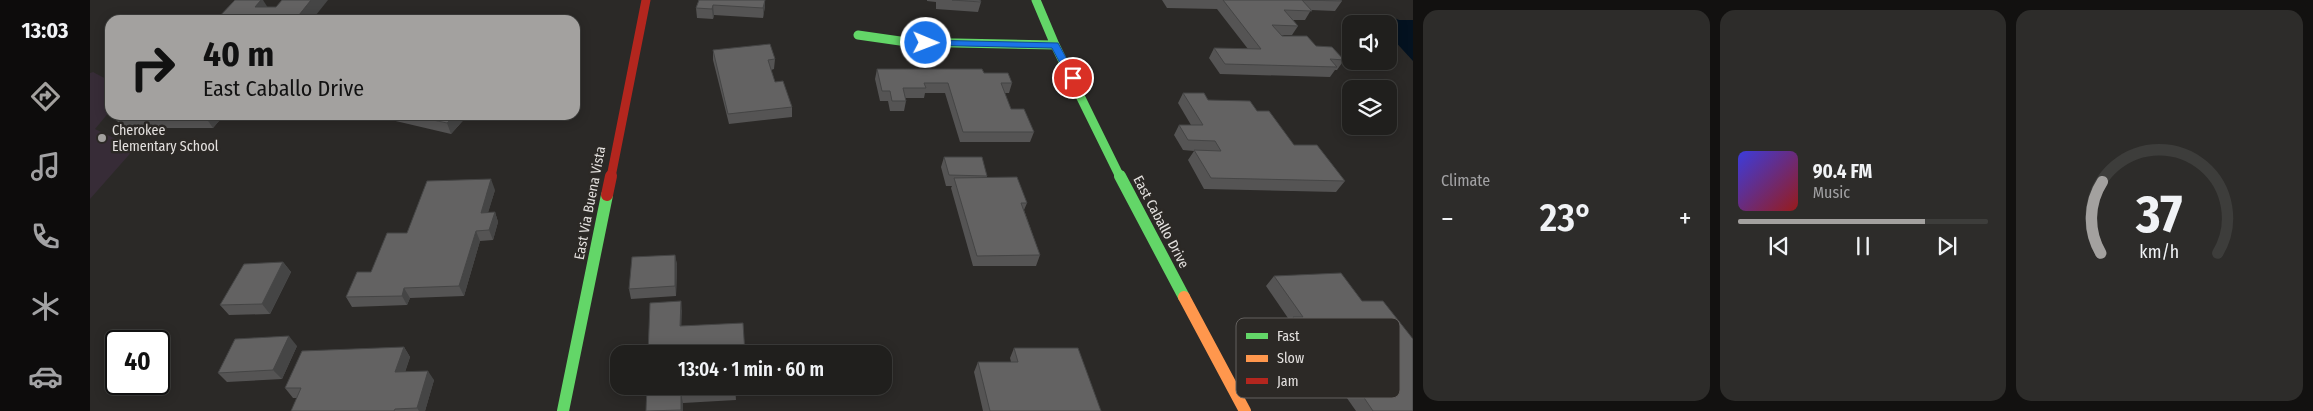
<!DOCTYPE html>
<meta charset="utf-8">
<style>
:root{--surface:#201f1d;--page:#2d2c2a;--text:#f1f3f6;--muted:#a2a2a4;--line:#3d3d3b;--accent:#a3a19f}
body{margin:0;font-family:"Fira Sans Condensed",sans-serif;background:var(--page);color:var(--text);height:100vh;display:flex;flex-direction:column;font-size:19px;white-space:nowrap}
*{box-sizing:border-box;margin:0}
p{font-size:16px;color:var(--muted)}
.icon{flex:none;width:28px;height:28px;fill:none;stroke:currentColor;stroke-width:2;stroke-linecap:round;stroke-linejoin:round}
.map{position:relative;flex:1;overflow:hidden}
.details{display:flex;flex-direction:column;gap:10px;padding:10px;background:#121110;width:900px}
.details>*{flex:none}
.hud{position:absolute;left:15px;top:15px;width:475px;height:105px;border-radius:15px;box-shadow:0 2px 12px #0003,0 0 0 1px var(--line);background:#a3a19f;color:#111;overflow:hidden}
.controls{position:absolute;left:1252px;top:15px;display:grid;gap:10px}
.controls a{display:grid;place-items:center;width:55px;height:55px;border-radius:10px;background:var(--surface);box-shadow:0 2px 12px #0003,0 0 0 1px var(--line);font-size:25px}
.speed{position:absolute;left:15px;top:330px;display:flex;gap:10px;font-size:25px;font-weight:700;text-align:center}
.speed>*{display:grid;place-content:center;width:65px;height:65px;border-radius:50%;background:var(--surface);box-shadow:0 2px 12px #0003,0 0 0 1px var(--line);line-height:1}
.speed .limit{border:2px solid #111;border-radius:8px;background:#fff;color:#111}
.pin{position:absolute;display:grid;place-items:center;width:42px;height:42px;color:#fff;margin:-21px;border:2px solid #fff;border-radius:50%;box-shadow:0 1px 5px #0007}
.me{position:absolute;width:55px;margin:-28px;rotate:91deg;stroke-linejoin:round;filter:drop-shadow(0 0 4px #0008)}
.turn{display:flex;align-items:center;gap:18px;height:105px;padding:0 15px;font-size:22px}
.turn .icon{width:65px;height:65px;stroke-width:2.5}
.turn b{display:block;font-size:35px;line-height:42px}
.big{font-size:38px;font-weight:600;line-height:1.1}
.details .tile{flex:1;display:flex;flex-direction:column;justify-content:center;gap:8px;min-width:0;padding:0 18px;border-radius:15px;background:var(--page)}
.details .dial{align-items:center;gap:0}
.dial svg{height:130px;overflow:visible;fill:none;stroke:var(--line);stroke-width:7;stroke-linecap:round;text-anchor:middle}
.dial text{fill:var(--text);stroke:none}
.song{display:flex;align-items:center;gap:15px}
.cover{width:60px;height:60px;border-radius:8px;background:linear-gradient(135deg,hsl(240 70% 55%),hsl(0 70% 35%))}
.played{height:5px;border-radius:2px;background:linear-gradient(90deg,var(--accent) 75%,var(--line) 75%)}
.keys{display:flex;justify-content:space-around;direction:ltr}
.heat{display:flex;justify-content:space-between;align-items:center;font-size:28px;direction:ltr}
.details .tiles{flex:1;display:grid;gap:10px;grid-template-columns:repeat(3,1fr)}
.trip{position:absolute;left:520px;top:345px;width:282px;height:50px;border-radius:15px;background:var(--surface);box-shadow:0 2px 12px #0003,0 0 0 1px var(--line);font-weight:600;line-height:50px;text-align:center}
main{display:flex;flex:1;min-height:0}
.tabs{display:flex;flex-direction:column;width:90px;justify-content:space-around;align-items:center;background:#0d0c0c;color:var(--muted)}
.tabs .icon{width:35px;height:35px}
.tabs .current{color:var(--accent)}
.tabs b{font-size:22px;color:var(--text)}
.map>svg:first-child{display:block}
.education{fill:#372c37}
.water{fill:#041220}
.lines{fill:none;stroke-linecap:round;stroke-linejoin:round}
.fast-far1{stroke:#63d668;stroke-width:9}
.fast{stroke:#63d668;stroke-width:12}
.slow{stroke:#ff974d;stroke-width:12}
.jam-far1{stroke:#b3261e;stroke-width:9}
.jam{stroke:#b3261e;stroke-width:12}
.wall{fill:#555454}
.shaded-wall{fill:#454545}
.building{fill:#636262;stroke:#454545}
.route{fill:#1a73e8;stroke:#114b97}
.poi-dot{fill:#a3a19f;stroke:#2c2926;stroke-width:2}
.labels{text-anchor:middle;dominant-baseline:central;stroke-width:5;stroke-linejoin:round;paint-order:stroke}
.poi-label{font-size:14px;fill:#e4e1df;stroke:#2c2926;text-anchor:start}
.street-label{font-size:14px;fill:#e4e1df;stroke:#2c2926}
.key{fill:#2c2926;stroke:#63605e;stroke-width:1}
.key-label{font-size:14px;fill:#e4e1df}
</style>
<main>
<nav class="tabs">
<b>13:03</b>
<svg class="icon current" aria-label="directions" viewBox="0 0 24 24"><path d="M12 3l9 9-9 9-9-9zM9 14v-3h6M13 9l2 2-2 2"/></svg>
<svg class="icon" aria-label="music" viewBox="0 0 24 24"><path d="M9 18V5l10-2v13"/><circle cx="6" cy="18" r="3"/><circle cx="16" cy="16" r="3"/></svg>
<svg class="icon" aria-label="phone" viewBox="0 0 24 24"><path d="M5 4h4l2 5-3 2q2 4 5 5l2-3 5 2v4C11 20 4 13 5 4z"/></svg>
<svg class="icon" aria-label="climate" viewBox="0 0 24 24"><path d="M12 3v18M4 7l16 10M4 17L20 7"/></svg>
<svg class="icon" aria-label="car" viewBox="0 0 24 24"><path d="M5 17H2v-5l4-1 3-4h7l3 4 3 1v5h-3M9 17h6M6 11h13"/><circle cx="7" cy="17" r="2"/><circle cx="17" cy="17" r="2"/></svg>
</nav>
<div class="map">
<svg width="1323" height="411" viewBox="0 0 1323 411">
<rect width="100%" height="100%" fill="#2b2927"/>
<path class="education" d="M3,72L20,81V111L5,129L45,148L0,199V73Z"/>
<path class="water" d="M1294,16H1300L1309,20H1323V61L1301,37L1304,25Z"/>
<g class="lines">
<path class="fast-far1" d="M946,0L965,45L1030,177
M768,35L817,42L965,45"/>
<path class="fast" d="M1030,176L1094,297
M473,411L517,195"/>
<path class="slow" d="M1094,297L1155,411"/>
<path class="jam-far1" d="M521,177L556,0"/>
<path class="jam" d="M517,195L521,176"/>
</g>
<path class="wall" d="M609,0H675V6L673,18L624,15L623,19L607,18L606,8Z
M837,0H890L891,2L888,12L846,9V2L837,1Z
M1072,0H1250L1252,1L1245,11L1221,10L1215,20H1203L1208,26L1202,35H1191L1226,46L1254,60L1247,70H1245L1240,77L1130,74L1119,58L1124,48L1158,49L1127,9L1077,8Z
M623,50L685,59L684,69L681,70L685,82L702,107V117L639,124L623,60Z
M787,69L894,73L922,83L919,93H914L921,109L944,132L940,142H870L855,93H835L834,98H815L816,101L814,111H800L798,101H790L785,79Z
M1093,93L1118,100L1167,111L1204,145L1255,181L1246,192L1114,189L1098,160L1104,151L1093,150L1084,135L1089,125H1101L1088,103Z
M22,115H134L123,128H33Z
M280,115H378L361,134Z
M854,157L897,176V177L937,203L934,210L950,255L946,266H883L861,188L862,186H856L851,167Z
M405,190L398,212H405L408,222L403,240L390,241L374,296L320,298L317,305L262,307L256,297L281,272L317,233Z
M585,255L587,265L586,296L541,299L539,289Z
M193,262L201,272L180,314L139,315L130,305Z
M1184,276L1323,411H1266L1245,381H1234L1212,349H1208L1194,327L1200,321L1176,286Z
M207,346L192,379L137,382L128,373Z
M314,347L320,357L315,372L344,380L335,411H201L207,398H203L195,388Z
M924,348L1011,411H893L884,372L888,362H921L920,358Z
M557,386H645L646,400L593,403V411H556Z"/>
<path class="shaded-wall" d="M171,0H173L180,11L165,7Z
M221,0H238L222,20H205Z
M675,0V6L673,18V8Z
M623,5L624,15L623,19L622,9Z
M114,115H134L123,128Z
M365,115H378L361,134L357,123Z
M401,179L405,190L395,223L391,213Z
M405,212L408,222L403,240L399,230Z
M386,231L390,241L374,296L369,286Z
M585,255L587,265L586,296L585,286Z
M193,262L201,272L180,314L172,304Z
M314,288L320,298L317,305L312,296Z
M591,301L592,311L591,336L590,326Z
M199,336L207,346L192,379L183,370Z
M314,347L320,357L312,381L305,372Z
M338,371L344,380L335,411H329L327,408Z
M591,394L593,403V411H591Z"/>
<path class="building" d="M145,0H171L165,7H186L192,0H221L205,20H126Z
M609,0H675L673,8L623,5L622,9L606,8Z
M862,0H890L891,2Z
M1133,0H1250L1252,1L1212,0L1222,11L1194,10L1208,26L1182,25L1192,36H1217L1226,46L1242,47L1254,60L1240,59L1247,67L1135,64L1124,48L1171,49Z
M680,44L685,59L678,60L685,82L693,81L702,107L638,114L623,50Z
M787,69H892L894,73H918L922,83H911L921,109H934L944,132H873L858,83H834L836,88H813L816,101H802L800,91H792Z
M1093,93H1114L1118,100L1160,101L1167,111H1179L1204,145H1227L1255,181L1121,178L1104,150L1131,151L1125,141L1098,140L1089,125H1113Z
M320,115H365L357,123Z
M854,157H892L897,176L859,175Z
M927,177L937,203H931L950,255L887,256L864,178Z
M401,179L391,213L405,212L399,230L386,231L369,286L314,288L312,296L256,297L267,272H281L297,233H317L337,181Z
M585,255V286L539,289L542,257Z
M193,262L172,304L130,305L154,264Z
M1251,273L1272,301H1293L1323,339V411H1283L1256,371L1245,372L1222,339H1218L1203,317H1213L1184,276Z
M591,301L590,326L653,323L655,354H558L560,303Z
M199,336L183,370L128,373L145,339Z
M314,347L305,372L338,371L327,408L305,409L304,411H201L211,388H195L212,351Z
M924,348H988L1011,411H900L888,362H928Z
M557,386H645V391L591,394V410L556,411Z"/>
<path class="route" d="M836,40L968,43L987,78L979,80L962,48L832,45V41Z"/>
<circle class="poi-dot" cx="12" cy="138" r="5"/>
<g class="labels">
<g class="poi-label">
<text x="22" y="130">Cherokee<tspan x="22" dy="16">Elementary School</tspan></text>
</g>
<g class="street-label">
<text transform="translate(500 203) rotate(-79)">East Via Buena Vista</text>
<text transform="translate(1071 222) rotate(62)">East Caballo Drive</text>
</g>
</g>
<rect x="1146" y="318" width="164" height="80" rx="8" class="key"/>
<rect x="1156" y="333" width="22" height="6" fill="#63d668"/>
<rect x="1156" y="355" width="22" height="7" fill="#ff974d"/>
<rect x="1156" y="378" width="22" height="6" fill="#b3261e"/>
<g class="key-label">
<text x="1187" y="341">Fast</text>
<text x="1187" y="363">Slow</text>
<text x="1187" y="386">Jam</text>
</g>
</svg>
<div class="controls">
<a><svg class="icon" aria-label="sound" viewBox="0 0 24 24"><path d="M4 9h4l5-4v14l-5-4H4zM17 9q2 3 0 6"/></svg></a>
<a><svg class="icon" aria-label="layers" viewBox="0 0 24 24"><path d="M12 4l9 5-9 5-9-5zM3 14l9 5 9-5"/></svg></a>
</div>
<div class="speed"><div class="limit">40</div></div>
<div class="pin" style="left:983px;top:78px;background:#d93025"><svg class="icon" aria-label="arrive" viewBox="0 0 24 24"><path d="M6 21V4h12l-3 4 3 4H6"/></svg></div>
<svg class="me" style="left:836px;top:43px" viewBox="-20 -20 40 40"><circle r="17" fill="#1a73e8" stroke="#fff" stroke-width="3"/><path d="M0-11L8 9 0 5-8 9z" fill="#fff"/></svg>
<div class="trip">13:04 · 1 min · 60 m</div>
<div class="hud">
<div class="turn"><svg class="icon" aria-label="right" viewBox="0 0 24 24"><path d="M7 20v-9h11M14 6l5 5-5 5"/></svg><div><b>40 m</b>East Caballo Drive</div></div>
</div>
</div>
<section class="details">
<div class="tiles">
<div class="tile"><p>Climate</p>
<div class="heat"><a>−</a><b class="big">23°</b><a>+</a></div>
</div>
<div class="tile">
<div class="song"><i class="cover"></i><div><b>90.4 FM</b><p>Music</p></div></div>
<div class="played"></div>
<div class="keys"><svg class="icon" aria-label="previous" viewBox="0 0 24 24"><path d="M18 5L8 12l10 7zM5 5v14"/></svg><svg class="icon" aria-label="pause" viewBox="0 0 24 24"><path d="M8 5v14M16 5v14"/></svg><svg class="icon" aria-label="next" viewBox="0 0 24 24"><path d="M6 5l10 7-10 7zM19 5v14"/></svg></div>
</div>
<div class="tile dial"><svg viewBox="0 0 100 80">
<path d="M14 69A42 42 0 1 1 86 69"/>
<path d="M14 69A42 42 0 0 1 15 25" stroke="#a3a19f"/>
<text x="50" y="56" font-size="32" font-weight="700">37</text>
<text x="50" y="72" font-size="11">km/h</text>
</svg></div>
</div>
</section>
</main>
